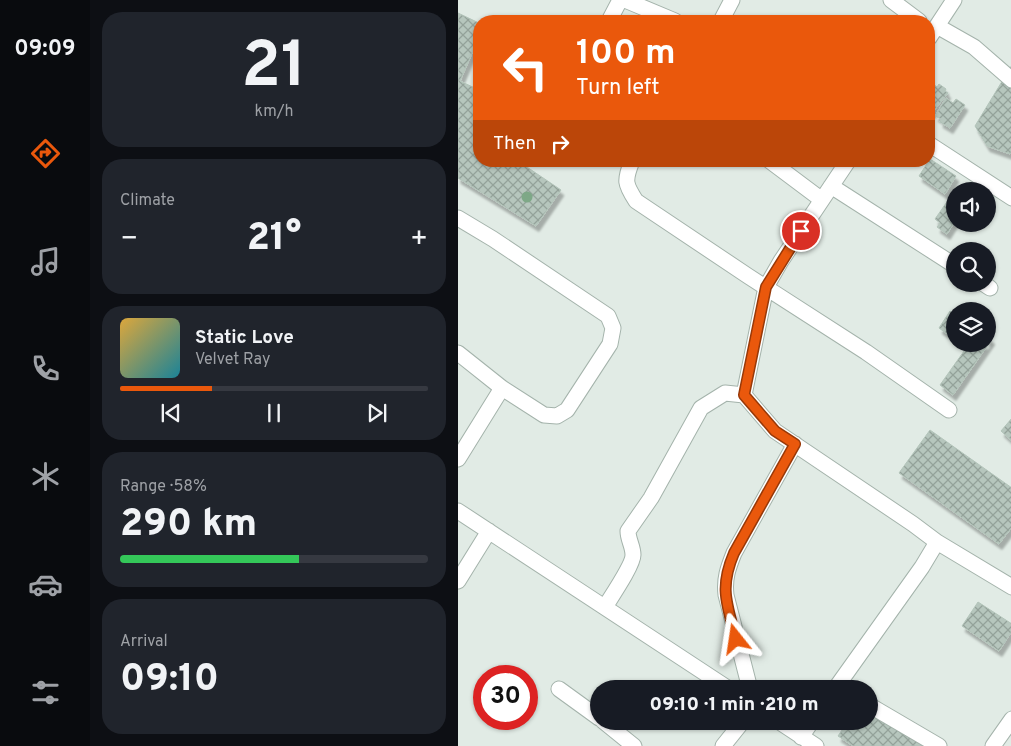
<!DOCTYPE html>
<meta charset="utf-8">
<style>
:root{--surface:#171b24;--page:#20242c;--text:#f1f3f6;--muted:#9ea1a6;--line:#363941;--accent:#ea580c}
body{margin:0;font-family:Overpass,sans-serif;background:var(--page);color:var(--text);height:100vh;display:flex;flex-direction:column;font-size:19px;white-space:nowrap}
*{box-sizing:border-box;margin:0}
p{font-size:16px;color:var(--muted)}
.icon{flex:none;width:28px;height:28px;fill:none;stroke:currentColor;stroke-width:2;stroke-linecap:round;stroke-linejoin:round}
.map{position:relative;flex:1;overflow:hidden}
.details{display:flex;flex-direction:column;gap:12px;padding:12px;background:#0d0f14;width:368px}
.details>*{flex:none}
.hud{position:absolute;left:15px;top:15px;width:462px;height:152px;border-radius:20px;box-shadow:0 1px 4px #0004;background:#ea580c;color:#fff;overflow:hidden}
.fabs{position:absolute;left:488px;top:182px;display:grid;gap:10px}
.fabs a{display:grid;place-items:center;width:50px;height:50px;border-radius:50%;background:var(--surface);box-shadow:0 1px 4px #0004;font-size:25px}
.speed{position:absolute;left:15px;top:665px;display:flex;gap:10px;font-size:25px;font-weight:700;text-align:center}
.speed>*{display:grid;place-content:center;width:65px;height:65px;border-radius:50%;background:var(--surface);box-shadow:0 1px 4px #0004;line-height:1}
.speed .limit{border:8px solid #d22;background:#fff;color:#111}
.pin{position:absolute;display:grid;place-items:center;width:42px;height:42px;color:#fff;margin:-21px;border:2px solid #fff;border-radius:50%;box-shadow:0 1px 5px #0007}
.me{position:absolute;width:55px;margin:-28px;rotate:345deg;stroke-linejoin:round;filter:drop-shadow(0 0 4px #0008)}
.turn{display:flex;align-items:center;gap:18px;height:105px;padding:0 20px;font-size:22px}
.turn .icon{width:65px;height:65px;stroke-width:2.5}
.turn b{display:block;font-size:35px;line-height:42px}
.then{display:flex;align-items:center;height:48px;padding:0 20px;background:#0003;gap:10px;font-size:19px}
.big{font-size:38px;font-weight:800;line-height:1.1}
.details .tile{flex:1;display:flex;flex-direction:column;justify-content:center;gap:8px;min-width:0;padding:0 18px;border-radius:20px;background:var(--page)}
.details .dial{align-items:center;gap:0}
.dial b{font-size:65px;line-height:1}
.song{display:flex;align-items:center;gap:15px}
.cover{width:60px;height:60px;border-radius:8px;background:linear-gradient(135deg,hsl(40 70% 55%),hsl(190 70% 35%))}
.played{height:5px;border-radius:2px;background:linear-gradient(90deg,var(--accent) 30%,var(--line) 30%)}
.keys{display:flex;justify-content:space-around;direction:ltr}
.heat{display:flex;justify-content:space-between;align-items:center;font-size:28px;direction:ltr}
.charge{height:8px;border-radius:4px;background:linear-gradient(90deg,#34c759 58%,var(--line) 0)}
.trip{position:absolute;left:132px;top:680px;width:288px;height:50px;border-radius:25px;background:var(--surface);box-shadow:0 1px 4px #0004;font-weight:800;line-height:50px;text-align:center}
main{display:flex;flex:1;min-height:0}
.tabs{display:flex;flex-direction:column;width:90px;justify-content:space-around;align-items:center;background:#090b0e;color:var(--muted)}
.tabs .icon{width:35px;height:35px}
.tabs .current{color:var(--accent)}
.tabs b{font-size:22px;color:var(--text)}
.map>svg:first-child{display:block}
.building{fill:url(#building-cross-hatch);stroke:#b3c4ba;filter:url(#shadow)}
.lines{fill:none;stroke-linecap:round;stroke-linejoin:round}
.street-casing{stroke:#a4b3ab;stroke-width:17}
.street{stroke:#fff;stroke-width:15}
.tree{fill:#7ea887}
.route-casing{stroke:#983908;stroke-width:12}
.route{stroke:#ea580c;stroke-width:9}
</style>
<main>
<nav class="tabs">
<b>09:09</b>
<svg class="icon current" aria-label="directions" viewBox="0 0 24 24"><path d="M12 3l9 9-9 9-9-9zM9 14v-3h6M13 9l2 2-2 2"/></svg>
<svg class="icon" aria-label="music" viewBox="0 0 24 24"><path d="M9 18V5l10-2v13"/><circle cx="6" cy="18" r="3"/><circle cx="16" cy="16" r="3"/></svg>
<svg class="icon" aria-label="phone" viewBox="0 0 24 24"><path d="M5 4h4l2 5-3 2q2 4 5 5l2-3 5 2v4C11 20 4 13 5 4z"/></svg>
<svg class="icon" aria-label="climate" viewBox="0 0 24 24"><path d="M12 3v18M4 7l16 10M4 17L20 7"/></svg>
<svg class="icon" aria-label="car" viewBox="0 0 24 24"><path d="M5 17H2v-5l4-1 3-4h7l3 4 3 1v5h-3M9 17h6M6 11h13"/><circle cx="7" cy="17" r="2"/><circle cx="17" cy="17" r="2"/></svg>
<svg class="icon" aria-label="filters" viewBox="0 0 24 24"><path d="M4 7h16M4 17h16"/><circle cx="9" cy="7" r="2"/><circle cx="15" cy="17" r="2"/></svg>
</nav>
<section class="details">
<div class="tile dial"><b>21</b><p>km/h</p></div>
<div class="tile"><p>Climate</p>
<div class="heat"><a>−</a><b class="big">21°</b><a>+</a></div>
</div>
<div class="tile">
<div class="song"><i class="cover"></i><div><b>Static Love</b><p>Velvet Ray</p></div></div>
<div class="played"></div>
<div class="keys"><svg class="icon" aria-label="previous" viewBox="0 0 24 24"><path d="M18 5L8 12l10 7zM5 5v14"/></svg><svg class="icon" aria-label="pause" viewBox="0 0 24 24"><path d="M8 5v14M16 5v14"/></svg><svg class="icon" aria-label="next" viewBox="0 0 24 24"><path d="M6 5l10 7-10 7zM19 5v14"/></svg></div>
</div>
<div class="tile"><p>Range · 58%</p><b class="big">290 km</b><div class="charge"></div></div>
<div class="tile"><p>Arrival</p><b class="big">09:10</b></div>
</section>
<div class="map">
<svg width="554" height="746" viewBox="0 0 554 746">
<defs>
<pattern id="building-cross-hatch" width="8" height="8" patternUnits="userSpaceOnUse" patternTransform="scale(1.25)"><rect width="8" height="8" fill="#b6c6bd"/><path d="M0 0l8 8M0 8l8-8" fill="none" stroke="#94a29a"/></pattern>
<filter id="shadow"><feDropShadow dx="3" dy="5.5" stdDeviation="1" flood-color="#0004"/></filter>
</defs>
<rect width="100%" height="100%" fill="#e1ebe5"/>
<path class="building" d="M0,13L21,23V37L2,81L21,90V161H60L103,190L78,226L0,178Z
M554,65V151L552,154L529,146L517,126Z
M475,84L479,87L481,84L488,89L487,91L490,93L474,113L471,110V90Z
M488,98L495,103L498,99L507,105L492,128L482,122L483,119L477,116Z
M472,159L498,176L487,194L461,176Z
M491,199L496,202V223L489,234L479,227L482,223L477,219Z
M492,311L496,314V339L481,328Z
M529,336L534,339L495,395L482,385L511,344H529Z
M554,418V439L553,440L543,431Z
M472,430L554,488V527L541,544L441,473Z
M520,602L554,624V631L541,651L504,626Z
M411,706L473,746H395L380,736L390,721H411Z"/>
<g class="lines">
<g class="street-casing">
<path id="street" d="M167,0L217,21
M433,0L461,21
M151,21L162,0
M263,21L274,0
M479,26L516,47L554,80
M471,38L496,0
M471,144L554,198
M174,161C166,181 167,184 178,201L290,276L408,352L491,410
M312,161L364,200
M373,186L496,265
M0,218L35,239L150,316L155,328L152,344L109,410L99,416L86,415L44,388L0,353
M526,284L532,288
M286,395L308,287L323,261L390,161
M0,459L44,388
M0,511L271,689
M479,542L554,587
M0,581L31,531
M147,607C153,597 175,565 175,555C175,546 170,540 170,531L193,498L243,408L267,393L286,395L317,431L455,524L479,542L464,567L377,689
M101,689L141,718
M292,689L268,595C266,579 270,568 276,553L337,444
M411,705L481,746
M145,721L176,746
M320,721L358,746
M343,737L354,721
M265,746L285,721
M535,746L554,719"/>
</g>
<use href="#street" class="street"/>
</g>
<circle class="tree" cx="69" cy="197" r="5.5"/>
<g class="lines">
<g class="route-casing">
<path id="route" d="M278,639C269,604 261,588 276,553L337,444L317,431L286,395L308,287L343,231"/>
</g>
<use href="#route" class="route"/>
</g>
</svg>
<div class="fabs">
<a><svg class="icon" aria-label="sound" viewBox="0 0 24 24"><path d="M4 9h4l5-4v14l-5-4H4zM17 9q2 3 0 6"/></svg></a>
<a><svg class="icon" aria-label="search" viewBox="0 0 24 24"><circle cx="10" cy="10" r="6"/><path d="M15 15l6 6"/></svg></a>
<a><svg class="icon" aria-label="layers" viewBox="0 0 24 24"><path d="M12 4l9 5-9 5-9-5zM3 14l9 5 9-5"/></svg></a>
</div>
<div class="speed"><div class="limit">30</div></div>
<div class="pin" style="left:343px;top:231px;background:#d93025"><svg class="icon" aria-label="arrive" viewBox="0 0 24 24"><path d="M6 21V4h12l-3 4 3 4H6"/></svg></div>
<svg class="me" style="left:278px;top:639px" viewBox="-20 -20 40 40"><path d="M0-17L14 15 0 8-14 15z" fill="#ea580c" stroke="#fff" stroke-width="4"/></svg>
<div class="trip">09:10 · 1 min · 210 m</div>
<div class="hud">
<div class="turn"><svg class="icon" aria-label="left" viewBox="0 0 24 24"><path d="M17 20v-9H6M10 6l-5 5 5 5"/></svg><div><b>100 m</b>Turn left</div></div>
<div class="then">Then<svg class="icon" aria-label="right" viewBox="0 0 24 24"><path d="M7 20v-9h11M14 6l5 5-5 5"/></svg></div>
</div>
</div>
</main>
